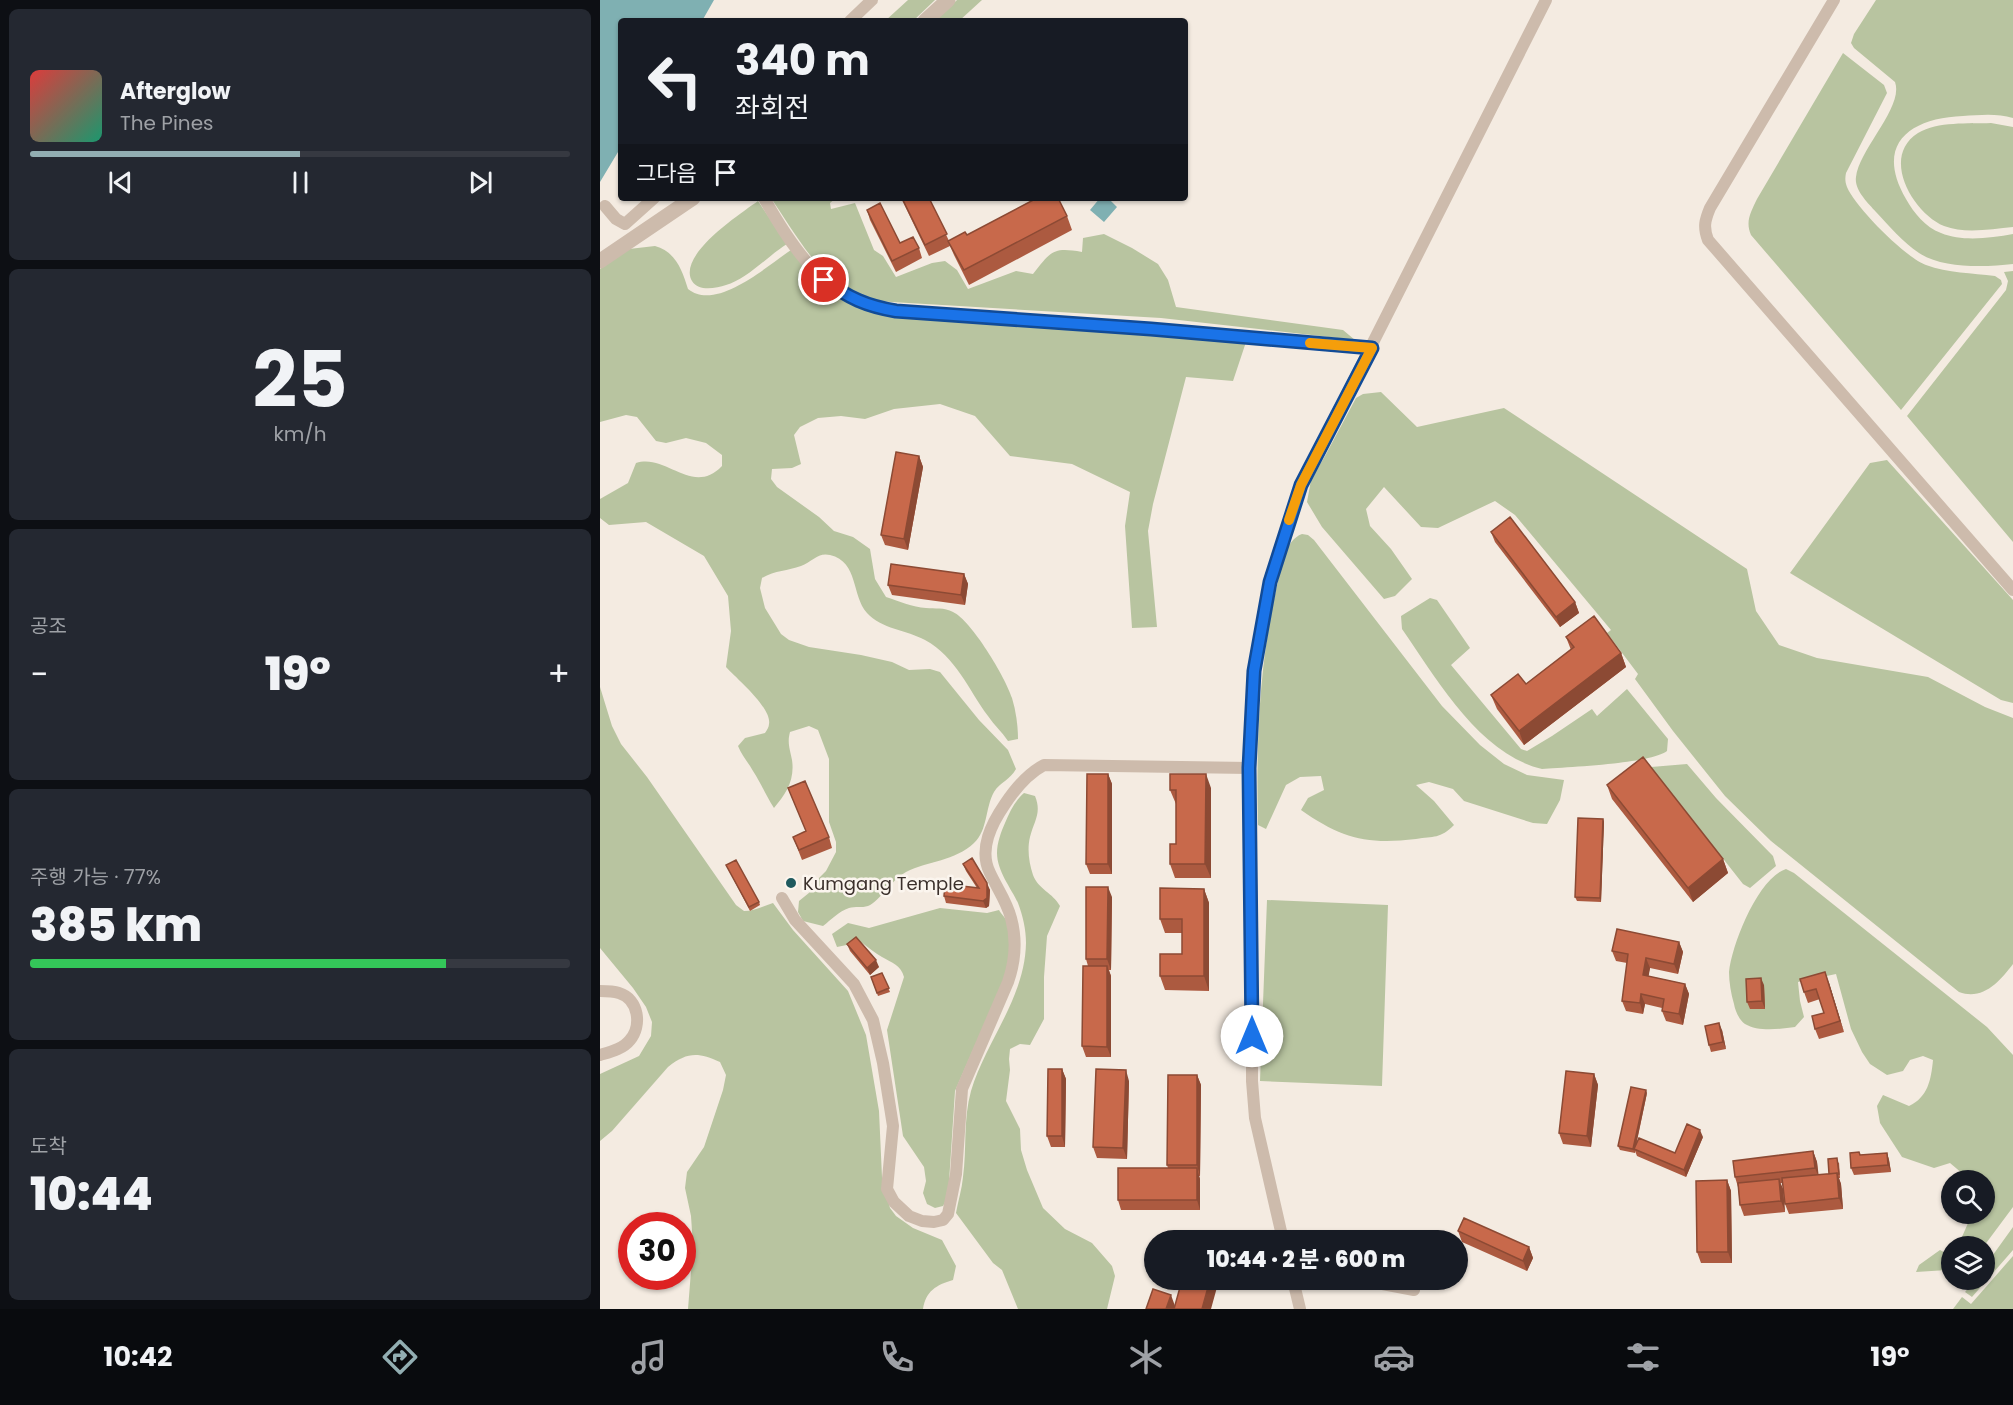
<!DOCTYPE html>
<html lang="ko">
<meta charset="utf-8">
<style>
:root{--surface:#171b24;--page:#242831;--text:#f1f3f6;--muted:#9ea1a6;--line:#363941;--accent:#92aeb2}
body{margin:0;font-family:Poppins,"Noto Sans KR",sans-serif;background:var(--page);color:var(--text);height:100vh;display:flex;flex-direction:column;font-size:22px;white-space:nowrap}
*{box-sizing:border-box;margin:0}
p{font-size:20px;color:var(--muted)}
.icon{flex:none;width:33px;height:33px;fill:none;stroke:currentColor;stroke-width:2;stroke-linecap:round;stroke-linejoin:round}
.map{position:relative;flex:1;overflow:hidden}
.drawer{display:flex;flex-direction:column;gap:9px;padding:9px;background:#0d0f14;width:600px}
.drawer>*{flex:none}
.banner{position:absolute;left:18px;top:18px;width:570px;height:183px;border-radius:6px;box-shadow:0 2px 4px #0004;background:#171b24;color:var(--text);overflow:hidden}
.fabs{position:absolute;left:1341px;top:1170px;display:grid;gap:12px}
.fabs a{display:grid;place-items:center;width:54px;height:54px;border-radius:50%;background:var(--surface);box-shadow:0 2px 4px #0004;font-size:30px}
.speed{position:absolute;left:18px;top:1212px;display:flex;gap:12px;font-size:30px;font-weight:700;text-align:center}
.speed>*{display:grid;place-content:center;width:78px;height:78px;border-radius:50%;background:var(--surface);box-shadow:0 2px 4px #0004;line-height:1}
.speed .limit{border:9px solid #d22;background:#fff;color:#111}
.pin{position:absolute;display:grid;place-items:center;width:51px;height:51px;color:#fff;margin:-26px;border:3px solid #fff;border-radius:50%;box-shadow:0 2px 6px #0007}
.me{position:absolute;width:66px;margin:-33px;rotate:0deg;stroke-linejoin:round;filter:drop-shadow(0 0 4px #0008)}
.turn{display:flex;align-items:center;gap:21px;height:126px;padding:0 18px;font-size:27px}
.turn .icon{width:78px;height:78px;stroke-width:2.5}
.turn b{display:block;font-size:42px;line-height:51px}
.then{display:flex;align-items:center;height:57px;padding:0 18px;background:#0003;gap:12px;font-size:22px}
.big{font-size:45px;font-weight:800;line-height:1.1}
.drawer .tile{flex:1;display:flex;flex-direction:column;justify-content:center;gap:9px;min-width:0;padding:0 21px;border-radius:9px;background:var(--page)}
.drawer .dial{align-items:center;gap:0}
.dial b{font-size:78px;line-height:1}
.song{display:flex;align-items:center;gap:18px}
.cover{width:72px;height:72px;border-radius:9px;background:linear-gradient(135deg,hsl(0 70% 55%),hsl(160 70% 35%))}
.played{height:6px;border-radius:3px;background:linear-gradient(90deg,var(--accent) 50%,var(--line) 50%)}
.keys{display:flex;justify-content:space-around;direction:ltr}
.heat{display:flex;justify-content:space-between;align-items:center;font-size:33px;direction:ltr}
.charge{height:9px;border-radius:4px;background:linear-gradient(90deg,#34c759 77%,var(--line) 0)}
.trip{position:absolute;left:544px;top:1230px;width:324px;height:60px;border-radius:30px;background:var(--surface);box-shadow:0 2px 4px #0004;font-weight:800;line-height:60px;text-align:center}
.dock{display:flex;height:96px;justify-content:space-around;align-items:center;background:#090b0e;color:var(--muted)}
.dock .icon{width:42px;height:42px}
.dock .on{color:var(--accent)}
.dock b{font-size:27px;color:var(--text)}
main{display:flex;flex:1;min-height:0}
.map>svg:first-child{display:block}
.green{fill:#b8c4a0}
.water{fill:#7fb0b2}
.lines{fill:none;stroke-linecap:round;stroke-linejoin:round}
.minor{stroke:#cdbbac;stroke-width:12}
.tertiary{stroke:#cdbbac;stroke-width:15}
.wall{fill:#ac5a40}
.shaded-wall{fill:#8c4a34}
.building{fill:#c8694b;stroke:#8c4a34;stroke-width:1.5}
.route-casing{stroke:#114b97;stroke-width:15}
.route{stroke:#1a73e8;stroke-width:10}
.slow{stroke:#f59e0b;stroke-width:10}
.poi-dot{fill:#1f5a5e;stroke:#fbf5ee;stroke-width:2}
.labels{text-anchor:middle;dominant-baseline:central;stroke-width:5;stroke-linejoin:round;paint-order:stroke}
.poi-label{font-size:18px;fill:#3b302b;stroke:#fbf5ee;text-anchor:start}
</style>
<main>
<section class="drawer">
<div class="tile">
<div class="song"><i class="cover"></i><div><b>Afterglow</b><p>The Pines</p></div></div>
<div class="played"></div>
<div class="keys"><svg class="icon" aria-label="previous" viewBox="0 0 24 24"><path d="M18 5L8 12l10 7zM5 5v14"/></svg><svg class="icon" aria-label="pause" viewBox="0 0 24 24"><path d="M8 5v14M16 5v14"/></svg><svg class="icon" aria-label="next" viewBox="0 0 24 24"><path d="M6 5l10 7-10 7zM19 5v14"/></svg></div>
</div>
<div class="tile dial"><b>25</b><p>km/h</p></div>
<div class="tile"><p>공조</p>
<div class="heat"><a>−</a><b class="big">19°</b><a>+</a></div>
</div>
<div class="tile"><p>주행 가능 · 77%</p><b class="big">385 km</b><div class="charge"></div></div>
<div class="tile"><p>도착</p><b class="big">10:44</b></div>
</section>
<div class="map">
<svg width="1413" height="1309" viewBox="0 0 1413 1309">
<rect width="100%" height="100%" fill="#f4ebe1"/>
<path class="green" d="M308,0H335L313,21H285Z
M357,0H382L359,21H335Z
M1276,0H1413V118C1397,113 1379,115 1363,116C1310,118 1274,144 1306,199C1314,213 1325,227 1341,233C1363,242 1390,238 1413,234V264C1386,267 1343,269 1319,253C1303,242 1289,226 1276,212C1268,203 1254,190 1256,177C1259,149 1304,107 1295,82L1254,48L1251,43L1254,34Z
M1243,53L1284,85L1287,93L1246,173C1245,178 1245,182 1247,187C1255,207 1306,258 1326,265C1348,273 1372,273 1395,276L1401,280L1402,284L1301,410L1151,235C1145,221 1151,212 1157,199Z
M1391,123L1413,127V227C1391,229 1365,234 1344,226C1313,213 1280,157 1318,133C1338,121 1368,124 1391,123Z
M171,198H236L230,203L231,209L255,203L274,250L283,256L296,277L332,263L345,261L357,270L368,289L416,271L433,274C451,251 453,247 482,252L483,238L504,234L532,248L558,264L568,280L576,307L743,330L755,340L561,318L275,301C265,297 253,294 244,289C216,271 190,226 171,198Z
M158,201L187,244C169,255 146,280 126,285C116,288 99,292 92,281C77,255 140,214 158,201Z
M55,246C76,252 82,270 88,289C116,312 167,266 191,250L223,287L241,299L262,308L646,342L633,381L586,377L553,504L548,531L557,627L532,628L525,526L530,492L472,464L410,456L375,416L340,404L294,409L265,419L241,416L218,418L200,427L194,435L201,464L192,468L172,469L171,479L177,487L219,517L234,531L253,537L270,549L275,579L286,597C298,601 313,607 326,608C335,609 344,607 353,612C371,620 406,678 412,698C416,711 418,726 418,739L408,741C402,732 394,725 388,716C368,689 356,657 325,640C307,630 281,629 267,613C251,595 259,562 230,555C218,552 212,562 201,566C188,571 175,570 162,578L160,588L165,608L181,634L189,640L209,647L261,655L292,662L309,670L330,669L340,672L379,720L408,750L416,769C410,780 400,782 394,792C385,808 388,830 374,843C355,861 328,861 306,872C291,880 280,901 268,906C262,908 255,906 249,908C239,911 231,920 223,926L203,921L198,912L199,901L215,888L219,878L226,871L236,852V842L229,822V759L218,730L209,726L190,732C187,743 190,749 192,760C195,780 186,794 174,808C166,796 161,783 153,771C148,762 142,756 138,746L145,738L165,733C167,730 169,727 169,724C172,708 137,679 126,667L131,631L128,596L104,556L46,522L9,525L0,518V499L28,483L36,463C67,453 92,497 122,466V455L106,443L86,438L66,443L56,441L37,417L26,415L0,422V269L29,249Z
M1413,271V542L1307,416L1406,290L1408,281L1404,272Z
M781,392L817,427L904,408L1147,569L1156,611L1179,645L1217,658L1328,677L1385,707L1413,718V964C1400,981 1383,1001 1359,992L1171,841L1125,796L1073,731L1035,679L1038,674L1007,633L1011,630L915,515L895,501L838,528L821,527L784,487L766,509L770,526L791,549L812,579L795,596L784,599L722,527L707,502L711,480L725,456L756,398L763,394Z
M1287,460L1413,600V703L1401,700L1190,573L1270,463Z
M702,534L708,535L714,540L842,706L880,745L904,764L927,775L964,780L960,800L947,824L933,823L864,801L853,789L829,782L816,785L834,801L854,825C840,839 834,836 816,839C766,845 741,838 701,810L708,798L724,790L721,776L700,777L686,785L666,829L658,825C656,742 659,662 678,581C682,566 685,540 702,534Z
M830,598L837,600L870,648L851,665L921,749L927,751L952,736L992,709L997,716L1027,689L1068,739L1067,751C1050,764 967,767 942,769C879,754 837,679 802,629L801,616Z
M0,687L12,726L21,744L47,777L136,905L144,911C155,911 163,906 173,903L193,930L248,991L266,1035L279,1111L282,1177L290,1208L296,1216L313,1228L342,1240L356,1266L353,1280C336,1285 326,1291 323,1309H88L93,1246L91,1216L85,1188L87,1172L104,1147L123,1090L126,1075L120,1062C98,1052 87,1052 68,1067L12,1131L0,1141V1074L39,1056L51,1036L52,1022L46,1007L33,988L0,948Z
M1087,764L1116,798L1173,856L1176,866L1150,888L1143,884L1051,767Z
M424,793L435,796C442,813 434,821 430,837C427,849 429,863 433,875C438,889 453,893 460,906L447,936L444,977V1019L430,1045L420,1044L410,1049L409,1059L410,1070L406,1101L420,1129L421,1150L427,1170L443,1208L465,1229L492,1243L512,1266L515,1276L507,1309H418L402,1270L393,1263L356,1213C358,1201 362,1189 363,1177C367,1148 363,1120 371,1091C386,1041 425,998 426,943C426,930 423,916 418,903C411,888 397,871 397,853C397,843 401,832 405,823C410,811 415,801 424,793Z
M1186,869L1194,873L1387,1027L1413,1055V1207L1384,1246H1358L1372,1214H1384V1180H1363V1174L1350,1163L1334,1168L1302,1157L1280,1123L1277,1106L1283,1095L1309,1106C1328,1097 1331,1080 1333,1060L1323,1056L1310,1060L1303,1071L1287,1075L1270,1064L1262,1052L1251,1029L1236,974L1198,982L1200,1001L1204,1017L1195,1027C1180,1029 1158,1032 1145,1024C1139,1020 1135,1010 1134,1004C1131,994 1129,982 1129,972C1132,944 1158,878 1186,869Z
M667,900L788,905L782,1086L660,1081Z
M340,908L387,913L399,910C401,914 406,918 407,922C414,941 408,966 402,984L355,1091L348,1197L343,1206L335,1208L327,1204L323,1193L326,1181L324,1167L303,1136L287,1030L304,977C301,965 292,963 282,957C275,953 268,947 261,942L237,947L232,934L248,923L269,928Z
M1413,1227V1250L1372,1297L1365,1292L1375,1280H1384L1385,1266Z
M1340,1250L1351,1256V1274L1347,1270L1316,1272L1319,1265Z
M1413,1256V1309H1353L1362,1297L1371,1304Z"/>
<path class="water" d="M0,0H114L102,21H21V147L0,182Z
M500,198H508L517,207L504,222L490,210Z"/>
<g class="lines">
<path class="minor" d="M1234,0L1110,208C1105,220 1103,227 1108,240L1413,590
M250,21L272,0
M164,198C187,239 218,288 265,304C275,307 286,309 296,311L551,329L772,348
M5,206L16,219L25,224L54,198
M182,898L195,920L254,984L273,1020L283,1063L293,1126L287,1189L294,1202L309,1216L322,1221L334,1222L343,1220L348,1214L356,1174L362,1089L408,982C415,962 417,940 411,918C407,902 397,888 390,873C378,849 392,823 405,804C415,789 429,773 444,765L649,768
M0,991C6,991 13,991 19,993C39,999 42,1026 30,1040C23,1049 10,1052 0,1055
M683,1240L655,1118L652,1081V924L649,768L654,671L670,582L701,485L946,0
M693,1280L700,1309
M762,1280L814,1290"/>
<path class="tertiary" d="M325,21L348,0
M0,261L93,198"/>
</g>
<path class="wall" d="M301,198H329L349,241L367,235L467,216L472,230L369,285L354,255L350,246L329,256Z
M267,210L300,243L319,248L322,258L296,272L270,220Z
M319,456L323,467L308,550L285,545L281,535Z
M891,532L975,602L979,613L960,627L895,542Z
M364,574L368,584L365,605L292,595L288,585Z
M966,637L1021,653L1026,667L924,745L897,709L891,695L926,684L971,650Z
M508,774L512,784V874H490L486,864Z
M1007,785L1123,859L1128,873L1093,902L1012,799Z
M188,788L229,837L232,848L202,860L193,837L206,831Z
M611,788V878H575L570,864L576,844V804L570,790Z
M1003,819L1004,822L1001,902L977,901L975,897Z
M363,864L390,890L389,906L386,908L346,903L344,896L377,888L366,871Z
M126,865L159,902L160,905L150,911Z
M604,889L609,903V991L565,990L560,976L582,954V933H565L560,919Z
M512,897L511,970H509L511,976V1057H486L482,1046L488,966L486,959Z
M1079,942L1083,952L1078,974L1050,968L1048,976L1085,984L1089,994L1083,1025L1066,1021L1062,1011V1008L1045,1004L1043,1014L1026,1011L1022,1001L1027,963L1016,961L1012,951Z
M247,944L279,967L270,975L250,951Z
M282,973L290,992L278,996L271,977Z
M1229,983L1244,1032L1219,1039L1215,1029L1224,1013L1220,999L1208,1003L1204,992Z
M1164,985L1165,1009H1150L1147,1002Z
M1122,1030L1126,1049L1111,1052L1109,1045Z
M462,1069L466,1079L465,1147H451L447,1136Z
M994,1074L998,1085L991,1147L963,1144L959,1133Z
M597,1075L601,1085L600,1176H599L600,1179V1210H521L518,1200L568,1168L567,1165Z
M529,1081L527,1159L497,1158L493,1147Z
M1047,1093L1037,1141L1075,1153L1103,1137L1086,1177L1037,1156L1035,1151V1153L1020,1150L1018,1146Z
M1213,1151L1217,1162L1218,1175L1229,1174L1239,1162L1240,1178H1239L1241,1184L1243,1209L1189,1214L1185,1204L1183,1183H1180L1183,1189L1185,1212L1144,1216L1140,1205L1138,1187L1135,1177Z
M1259,1152L1260,1155L1287,1153L1289,1160L1291,1172L1254,1175L1251,1168Z
M1127,1180L1131,1191L1132,1263H1101L1097,1252Z
M858,1231L929,1247L933,1258L927,1271L862,1242Z"/>
<path class="shaded-wall" d="M319,456L323,467L308,550L304,539Z
M364,574L368,584L365,605L361,595Z
M975,602L979,613L960,627L956,617Z
M1021,653L1026,667L924,745L919,731Z
M508,774L512,784V874L508,864Z
M606,774L611,788V878L605,864Z
M1003,819L1004,822L1001,902L1000,898Z
M1123,859L1128,873L1093,902L1088,888Z
M387,883L390,890L389,906L386,908L383,901Z
M508,887L512,897L511,970L507,959Z
M604,889L609,903V991L604,976Z
M1079,942L1083,952L1078,974L1074,964Z
M1046,958L1050,968L1047,986L1043,975Z
M276,960L279,967L270,975L267,968Z
M507,966L511,976V1057L507,1047Z
M1225,972L1229,983L1244,1032L1240,1021Z
M1161,978L1164,985L1165,1009L1162,1001Z
M1085,984L1089,994L1083,1025L1079,1014Z
M1041,994L1045,1004L1043,1014L1040,1003Z
M1119,1023L1122,1030L1126,1049L1123,1042Z
M462,1069L466,1079L465,1147L462,1136Z
M526,1070L529,1081L527,1159L523,1148Z
M994,1074L998,1085L991,1147L987,1136Z
M597,1075L601,1085L600,1176L597,1165Z
M1046,1090L1047,1093L1035,1149H1034L1035,1153L1033,1149Z
M1100,1130L1103,1137L1086,1177L1084,1170Z
M1213,1151L1217,1162L1219,1178L1215,1168Z
M1287,1153L1289,1160L1291,1172L1288,1165Z
M597,1168L600,1179V1210L597,1200Z
M1237,1173L1241,1184L1243,1209L1239,1198Z
M1179,1179L1183,1189L1185,1212L1181,1201Z
M1127,1180L1131,1191L1132,1263L1128,1252Z
M929,1247L933,1258L927,1271L923,1261Z
M610,1280H619L611,1309H602Z
M571,1295L575,1306L574,1309H566Z"/>
<path class="building" d="M302,198H329L347,234L325,245Z
M437,198H458L467,216L364,270L348,241L365,232L367,235Z
M280,203L300,243L313,237L319,248L292,261L267,210Z
M296,452L319,456L304,539L281,535Z
M910,517L975,602L956,617L891,532Z
M291,564L364,574L361,595L288,585Z
M994,616L1021,653L919,731L891,695L918,674L926,684L974,647L966,637Z
M1043,757L1123,859L1088,888L1007,785Z
M487,774H508V864H486Z
M570,774H606L605,864H570V844H576V790H570Z
M205,781L229,837L199,850L193,837L206,831L188,788Z
M978,818L1003,819L1000,898L975,897Z
M372,858L387,883V898L383,901L344,896L345,884L379,888L363,864Z
M136,860L159,902L149,907L126,865Z
M486,887H508L507,959H486Z
M560,888L604,889V976H560V954H582V919H560Z
M1017,929L1079,942L1074,964L1046,958L1043,975L1085,984L1079,1014L1062,1011L1064,999L1041,994L1040,1003L1022,1001L1028,954L1012,951Z
M256,937L276,960L267,968L247,944Z
M483,966H507V1047L482,1046Z
M1225,972L1240,1021L1215,1029L1212,1016L1224,1013L1216,989L1204,992L1200,979Z
M282,973L289,988L277,993L271,977Z
M1161,978L1162,1001L1147,1002L1146,979Z
M1119,1023L1123,1042L1109,1045L1105,1026Z
M448,1069H462V1136H447Z
M496,1069L526,1070L523,1148L493,1147Z
M966,1071L994,1074L987,1136L959,1133Z
M568,1075H597V1165H567Z
M1031,1087L1046,1090L1033,1149L1018,1146Z
M1087,1124L1100,1130L1084,1170L1034,1149L1039,1138L1075,1153Z
M1213,1151L1215,1168L1135,1177L1133,1161Z
M1259,1152L1260,1155L1287,1153L1288,1165L1251,1168L1250,1153Z
M1237,1158L1239,1174H1237V1173L1229,1174L1228,1159Z
M518,1168H597V1200H518Z
M1237,1173L1239,1198L1185,1204L1182,1178Z
M1179,1179L1181,1201L1140,1205L1138,1183Z
M1127,1180L1128,1252H1097L1096,1181Z
M864,1218L929,1247L923,1261L858,1231Z
M582,1280H610L602,1309H574Z
M553,1289L571,1295L566,1309H546Z"/>
<g class="lines">
<g class="route-casing">
<path id="route" d="M224,280C249,298 266,306 296,311L551,329L772,348L701,485L670,582L654,671L649,768L652,1036"/>
</g>
<use href="#route" class="route"/>
<path class="slow" d="M689,520L701,485L772,348L710,343"/>
</g>
<circle class="poi-dot" cx="191" cy="883" r="6"/>
<g class="labels">
<g class="poi-label">
<text x="203" y="883">Kumgang Temple</text>
</g>
</g>
</svg>
<div class="fabs">
<a><svg class="icon" aria-label="search" viewBox="0 0 24 24"><circle cx="10" cy="10" r="6"/><path d="M15 15l6 6"/></svg></a>
<a><svg class="icon" aria-label="layers" viewBox="0 0 24 24"><path d="M12 4l9 5-9 5-9-5zM3 14l9 5 9-5"/></svg></a>
</div>
<div class="speed"><div class="limit">30</div></div>
<div class="pin" style="left:224px;top:280px;background:#d93025"><svg class="icon" aria-label="arrive" viewBox="0 0 24 24"><path d="M6 21V4h12l-3 4 3 4H6"/></svg></div>
<svg class="me" style="left:652px;top:1036px" viewBox="-20 -20 40 40"><circle r="19" fill="#fff"/><path d="M0-13L10 11 0 6-10 11z" fill="#1a73e8"/></svg>
<div class="trip">10:44 · 2 분 · 600 m</div>
<div class="banner">
<div class="turn"><svg class="icon" aria-label="left" viewBox="0 0 24 24"><path d="M17 20v-9H6M10 6l-5 5 5 5"/></svg><div><b>340 m</b>좌회전</div></div>
<div class="then">그다음<svg class="icon" aria-label="arrive" viewBox="0 0 24 24"><path d="M6 21V4h12l-3 4 3 4H6"/></svg></div>
</div>
</div>
</main>
<nav class="dock">
<b>10:42</b>
<svg class="icon on" aria-label="directions" viewBox="0 0 24 24"><path d="M12 3l9 9-9 9-9-9zM9 14v-3h6M13 9l2 2-2 2"/></svg>
<svg class="icon" aria-label="music" viewBox="0 0 24 24"><path d="M9 18V5l10-2v13"/><circle cx="6" cy="18" r="3"/><circle cx="16" cy="16" r="3"/></svg>
<svg class="icon" aria-label="phone" viewBox="0 0 24 24"><path d="M5 4h4l2 5-3 2q2 4 5 5l2-3 5 2v4C11 20 4 13 5 4z"/></svg>
<svg class="icon" aria-label="climate" viewBox="0 0 24 24"><path d="M12 3v18M4 7l16 10M4 17L20 7"/></svg>
<svg class="icon" aria-label="car" viewBox="0 0 24 24"><path d="M5 17H2v-5l4-1 3-4h7l3 4 3 1v5h-3M9 17h6M6 11h13"/><circle cx="7" cy="17" r="2"/><circle cx="17" cy="17" r="2"/></svg>
<svg class="icon" aria-label="filters" viewBox="0 0 24 24"><path d="M4 7h16M4 17h16"/><circle cx="9" cy="7" r="2"/><circle cx="15" cy="17" r="2"/></svg>
<b>19°</b>
</nav>
